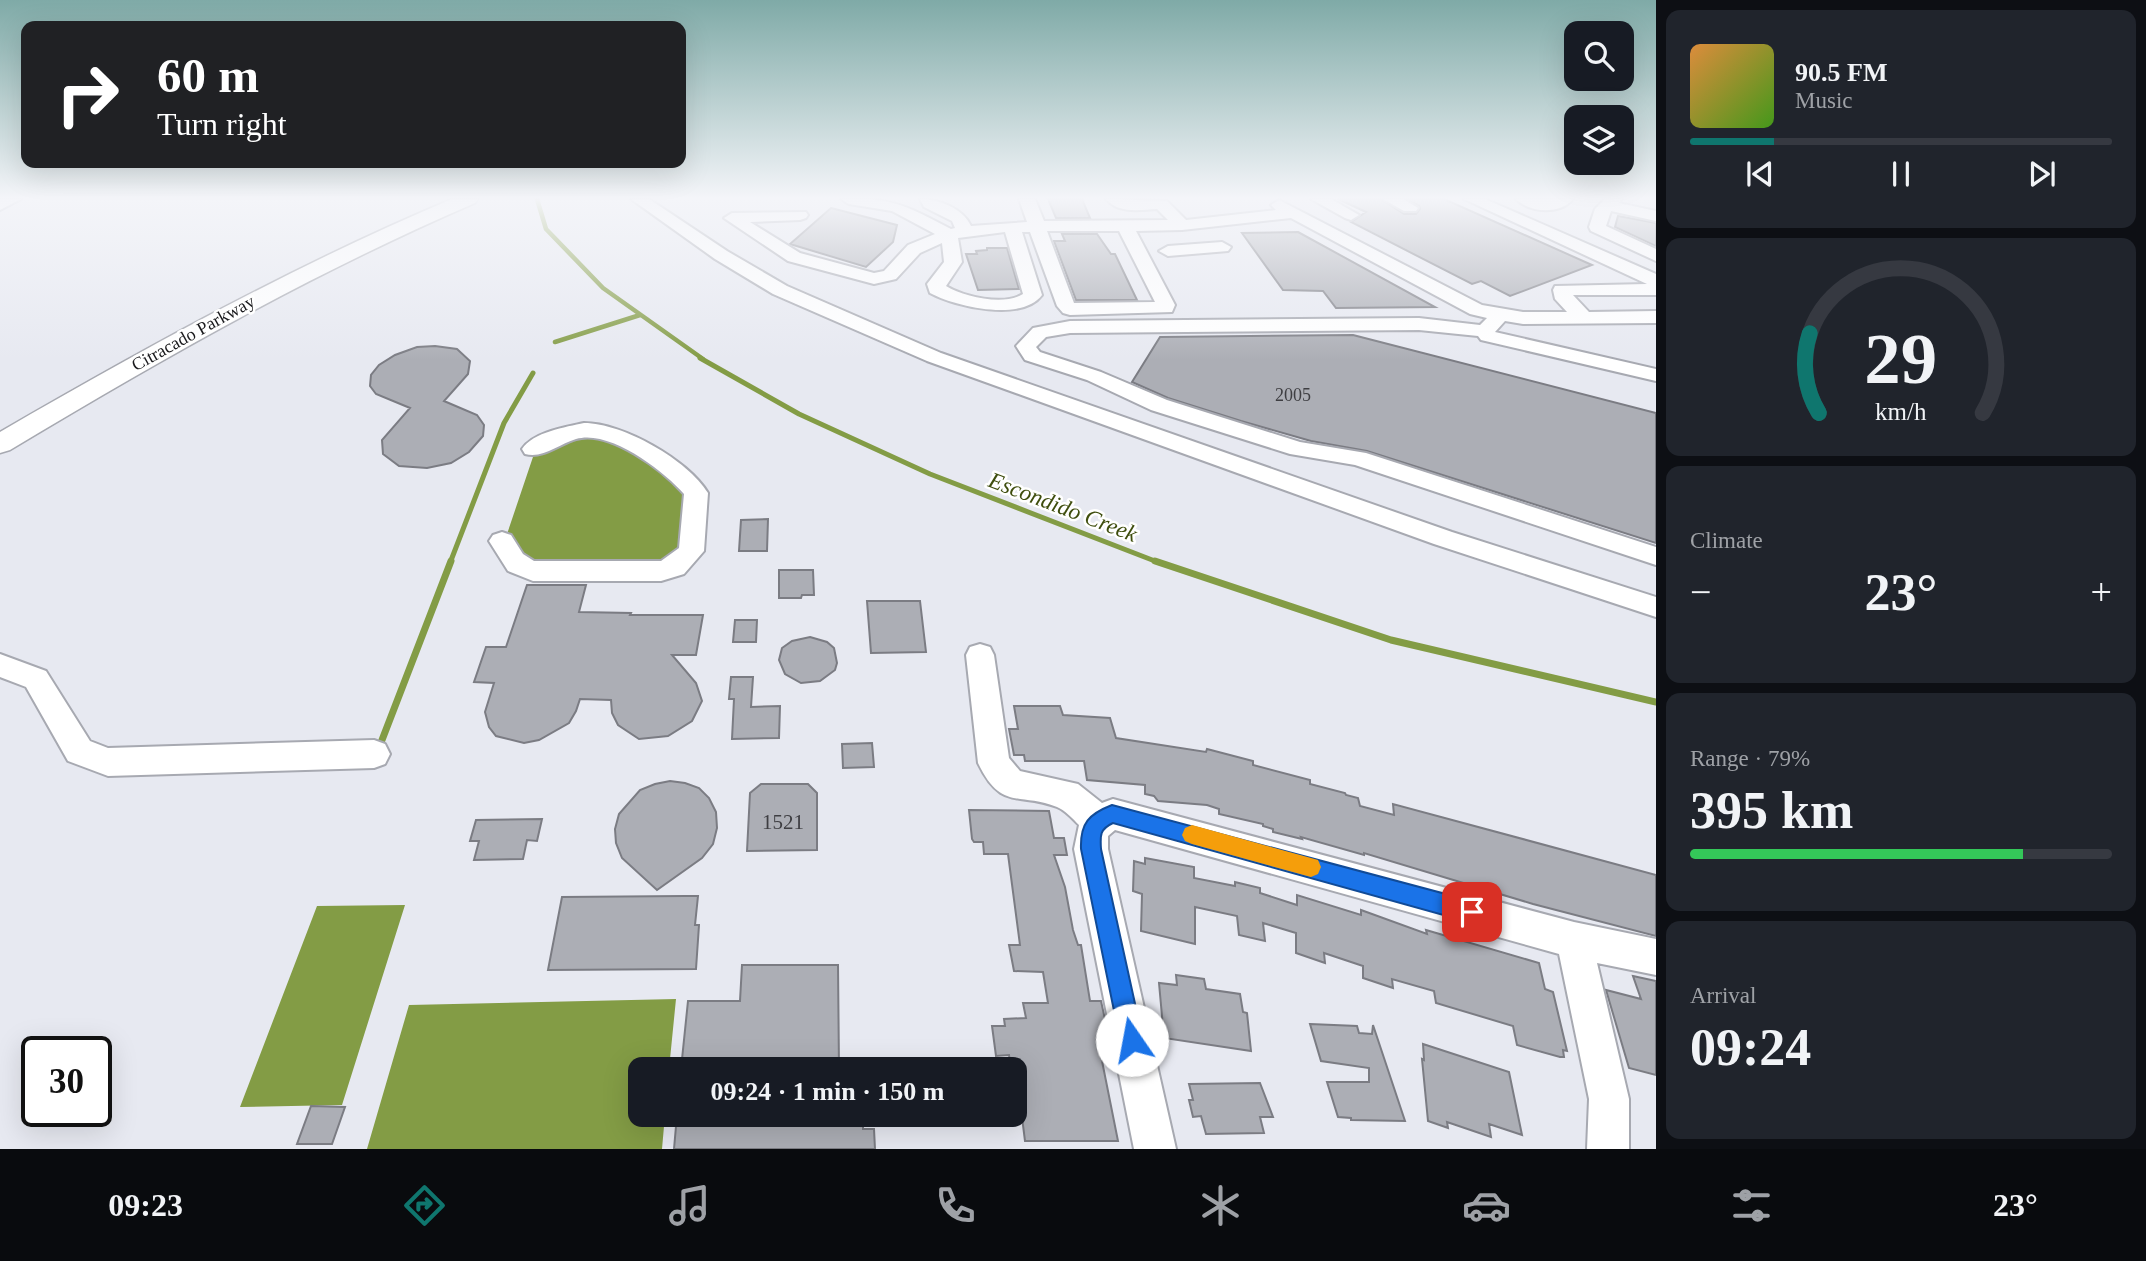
<!DOCTYPE html>
<meta charset="utf-8">
<style>
:root{--surface:#171b24;--page:#20242c;--text:#f1f3f6;--muted:#9ea1a6;--line:#363941;--accent:#0f766e}
body{margin:0;font-family:"Times New Roman",serif;background:var(--page);color:var(--text);height:100vh;display:flex;flex-direction:column;font-size:26px;white-space:nowrap}
*{box-sizing:border-box;margin:0}
p{font-size:23px;color:var(--muted)}
.icon{flex:none;width:38px;height:38px;fill:none;stroke:currentColor;stroke-width:2;stroke-linecap:round;stroke-linejoin:round}
.map{position:relative;flex:1;overflow:hidden}
.panel{display:flex;flex-direction:column;gap:10px;padding:10px;background:#0d0f14;width:490px}
.panel>*{flex:none}
.guide{position:absolute;left:21px;top:21px;width:665px;height:147px;border-radius:14px;box-shadow:0 7px 28px #0002;background:#202124;color:#fff;overflow:hidden}
.controls{position:absolute;left:1564px;top:21px;display:grid;gap:14px}
.controls a{display:grid;place-items:center;width:70px;height:70px;border-radius:14px;background:var(--surface);box-shadow:0 7px 28px #0002;font-size:35px}
.speed{position:absolute;left:21px;top:1036px;display:flex;gap:14px;font-size:35px;font-weight:700;text-align:center}
.speed>*{display:grid;place-content:center;width:91px;height:91px;border-radius:50%;background:var(--surface);box-shadow:0 7px 28px #0002;line-height:1}
.speed .limit{border:4px solid #111;border-radius:10px;background:#fff;color:#111}
.pin{position:absolute;display:grid;place-items:center;width:60px;height:60px;color:#fff;margin:-30px;border-radius:14px;box-shadow:0 4px 10px #0006}
.me{position:absolute;width:77px;margin:-38px;rotate:348deg;stroke-linejoin:round;filter:drop-shadow(0 0 5px #0008)}
.turn{display:flex;align-items:center;gap:24px;height:147px;padding:0 21px;font-size:32px}
.turn .icon{width:91px;height:91px;stroke-width:2.5}
.turn b{display:block;font-size:49px;line-height:60px}
.big{font-size:52px;font-weight:700;line-height:1.1}
.panel .card{flex:1;display:flex;flex-direction:column;justify-content:center;gap:10px;min-width:0;padding:0 24px;border-radius:14px;background:var(--page)}
.panel .dial{align-items:center;gap:0}
.dial svg{height:182px;overflow:visible;fill:none;stroke:var(--line);stroke-width:7;stroke-linecap:round;text-anchor:middle}
.dial text{fill:var(--text);stroke:none}
.song{display:flex;align-items:center;gap:21px}
.cover{width:84px;height:84px;border-radius:10px;background:linear-gradient(135deg,hsl(30 70% 55%),hsl(100 70% 35%))}
.played{height:7px;border-radius:4px;background:linear-gradient(90deg,var(--accent) 20%,var(--line) 20%)}
.keys{display:flex;justify-content:space-around;direction:ltr}
.heat{display:flex;justify-content:space-between;align-items:center;font-size:38px;direction:ltr}
.charge{height:10px;border-radius:5px;background:linear-gradient(90deg,#34c759 79%,var(--line) 0)}
.trip{position:absolute;left:628px;top:1057px;width:399px;height:70px;border-radius:14px;background:var(--surface);box-shadow:0 7px 28px #0002;font-weight:700;line-height:70px;text-align:center}
.tab-bar{display:flex;height:112px;justify-content:space-around;align-items:center;background:#090b0e;color:var(--muted)}
.tab-bar .icon{width:49px;height:49px}
.tab-bar .on{color:var(--accent)}
.tab-bar b{font-size:32px;color:var(--text)}
main{display:flex;flex:1;min-height:0}
.map>svg:first-child{display:block}
.water{fill:#839c45}
.lines{fill:none;stroke-linecap:round;stroke-linejoin:round}
.stream-far2{stroke:#839c45;stroke-width:4.5}
.stream-far1{stroke:#839c45;stroke-width:5}
.stream{stroke:#839c45;stroke-width:7}
.building{fill:#acaeb5;stroke:#7b7c83;stroke-width:2}
.minor-casing{stroke:#a7a9b1;stroke-width:4}
.major-casing{stroke:#a7a9b1;stroke-width:3}
.minor{fill:#fff;fill-rule:evenodd}
.major{fill:#fff;fill-rule:evenodd}
.route{fill:#1a73e8;stroke:#114b97;stroke-width:2}
.slow{fill:#f59e0b}
.labels{text-anchor:middle;dominant-baseline:central;stroke-width:5;stroke-linejoin:round;paint-order:stroke}
.far-street-label{font-size:18px;fill:#19191c;stroke:#fff}
.number-label{font-size:18px;fill:#3e3e42}
.near-number-label{font-size:21px;fill:#3e3e42}
.water-label{font-size:23px;font-style:italic;fill:#3f4e0e;stroke:#fff}
</style>
<main>
<div class="map">
<svg width="1656" height="1149" viewBox="0 0 1656 1149">
<rect width="100%" height="100%" fill="#e7e9f1"/>
<path class="water" d="M600,432L686,486L688,540L665,564L530,566L506,537L535,451Z
M405,905L342,1105L240,1107L317,906Z
M676,999L669,1069H640V1115H665L662,1149H367L409,1005Z"/>
<g class="lines">
<path class="stream-far2" d="M537,199L546,229L603,288L703,359
M555,342L640,315"/>
<path class="stream-far1" d="M700,358L799,414L930,474L1160,563
M450,563L504,423L533,373"/>
<path class="stream" d="M1155,561L1391,640L1656,702
M382,740L451,561"/>
</g>
<path class="building" d="M1048,199H1082L1090,218H1056Z
M1338,199H1381L1404,214H1416L1420,209L1419,206L1408,199H1444L1592,265L1510,296L1481,281L1472,284L1351,222L1366,212Z
M831,208L897,225L893,242L866,267L790,244Z
M1618,216L1656,223V246L1615,227Z
M1298,232L1435,307L1336,308L1323,291L1283,290L1242,233Z
M1062,234H1097L1111,254H1115L1137,300H1076L1054,241H1065Z
M987,248H1007L1019,289L978,290L966,254H977L976,251L987,250Z
M1353,335L1656,413V543L1367,451L1311,441L1241,421L1168,398L1132,382L1160,337Z
M435,346L457,349L470,361L468,374L444,401L477,415L484,425L483,436L469,452L451,463L427,468L399,466L383,454L382,440L410,408L376,394L370,386L371,375L379,365L395,355L417,347Z
M768,519L767,551H739L741,520Z
M779,570H813L814,595H802L801,598H779Z
M527,585H586L579,612L631,613L630,615H703L696,655H672L696,683L702,701L692,721L668,736L639,739L618,725L612,713L611,700L580,699L576,711L569,723L539,740L524,743L496,736L489,727L485,712L494,683L474,682L486,647H506Z
M867,601H920L926,652L871,653Z
M735,620H757L756,642H733Z
M810,637L827,642L834,648L837,663L835,670L820,681L801,683L785,674L779,660L782,648L792,641Z
M731,677H753L751,707L780,706L779,738L732,739L734,699H729Z
M1014,706H1060L1063,715L1110,718L1116,738L1206,752L1207,749L1253,761V765L1310,780V784L1345,793L1346,795L1358,798L1360,806L1394,815L1393,804L1656,875V936L1533,904L1364,853V855L1301,837L1302,839L1273,832V829L1263,826V824L1219,814V809L1207,805L1158,801L1154,796L1145,794V785L1087,780L1084,761H1025L1024,755H1014L1009,729H1018Z
M872,743L874,767L843,768L842,744Z
M670,781L685,783L699,788L709,798L716,812L717,828L713,844L702,858L657,890L622,858L616,843L615,829L619,814L640,790L655,784Z
M761,784H808L817,793V850L747,851L750,793Z
M969,810L1049,811L1054,838H1064L1067,855H1054L1065,887L1073,930L1078,945H1081L1090,1001H1101L1114,1061H1102L1118,1141H1025L1015,1062H1010L1009,1055L996,1056L992,1026H1005L1004,1019L1026,1018L1023,1003H1048L1043,972L1014,971L1009,945H1020L1008,854H984L983,842H974L972,839Z
M542,819L537,841L527,840L523,859L474,860L479,841H470L476,820Z
M1145,858L1194,867V878L1235,886V882L1260,888V893L1297,905V895L1361,915V910L1427,934L1426,930L1539,963L1545,989L1553,992L1567,1051L1563,1050L1564,1057H1560L1517,1045L1513,1026L1436,1003L1434,991L1392,979L1393,988L1363,978V966L1324,953L1325,963L1296,953V933L1263,923L1265,941L1239,935L1237,916L1195,907V944L1141,931L1142,894L1133,891L1134,861L1145,864Z
M684,896H698L695,925H699L696,969L548,970L562,897Z
M742,965H838L839,1069H681L688,1001H740Z
M1176,975L1204,979L1206,989L1240,994L1243,1012L1247,1013L1251,1051L1164,1038L1159,983L1177,985Z
M1633,976L1656,981V1075L1629,1068L1606,990L1641,999Z
M1310,1024L1357,1026L1359,1033L1372,1034L1373,1025L1405,1121L1351,1120V1118L1338,1117L1327,1082H1369V1068L1321,1061Z
M1423,1044L1509,1072L1522,1135L1489,1124L1491,1137L1447,1122L1448,1128L1428,1121L1422,1059L1424,1060Z
M1260,1083L1273,1117H1260L1264,1133L1206,1134L1201,1116L1193,1117L1189,1100H1193L1189,1084Z
M311,1106L345,1107L332,1144H297Z
M677,1115H863V1129H874L875,1149H674Z"/>
<g class="lines">
<g class="minor-casing">
<path id="minor" d="M0,199H21L0,210Z
M631,199H649L727,251L787,286L941,353L1452,532L1656,597V617L1434,544L927,361L773,294L715,259Z
M841,199C892,197 907,206 951,229L955,228L952,221L924,207L920,199C938,199 963,208 971,226L1027,222L1019,199H1035L1044,221L1168,220L1157,209C1140,210 1118,214 1106,199L1167,201L1186,220L1276,210L1271,205L1279,200L1482,305L1523,312H1567L1555,299L1553,290L1555,286L1647,284L1464,199H1485L1656,274V295H1573L1589,312L1656,311V323L1523,324L1505,321L1495,332L1656,369V381L1481,340L1478,336L1419,330L1070,333L1046,337L1036,347L1040,352L1101,372L1167,400L1300,442L1366,453L1656,547V565L1355,465L1290,454L1151,410L1087,380L1025,360L1016,346L1033,328L1070,321L1419,318L1480,325L1487,318L1470,314L1291,218L1182,230L1136,231L1175,305L1172,312L1070,315L1063,313L1057,306L1030,232H1022L1042,295C1022,322 956,307 930,293L927,284L944,262L942,243L920,253L896,279L874,284L788,261L724,218L732,213L806,212L808,215L806,218L800,220L750,222L800,253L874,273L884,271L908,245L935,234L892,211L849,204ZM1047,231H1119L1155,302L1074,303ZM1005,232L1023,294C1004,306 964,297 946,286L962,262L958,238Z
M1311,199H1331L1359,215L1351,220L1345,218Z
M1383,199H1403L1418,208L1416,211H1404Z
M1516,199H1573C1560,215 1530,213 1516,199Z
M1605,199H1622L1619,203L1656,211V221L1611,211L1606,226L1656,249V261L1591,231L1589,227L1595,209Z
M1222,242L1231,247L1228,251L1168,256L1159,251L1168,246Z
M584,423C623,423 688,460 708,493L704,551L684,574L661,581H533L508,571L489,541L493,535L502,532L511,535L523,554L534,561H661L679,548L684,494C663,470 609,429 576,439C559,444 543,459 525,454L522,449C533,432 566,427 584,423Z
M980,644L990,647L994,655L1009,758L1020,771L1078,784L1102,803L1113,799L1574,922L1656,939V975L1597,963L1629,1099V1149H1587L1589,1099L1559,954L1115,830L1108,836V849L1176,1149H1134L1074,849L1079,825C1073,819 1065,810 1057,807C1018,792 1001,811 978,763L966,655L970,647Z
M0,654L46,671L90,741L108,748L374,740L385,744L390,754L385,764L374,768L108,776L68,761L26,687L0,677Z"/>
</g>
<g class="major-casing">
<path id="major" d="M452,199H478L475,203C313,273 161,359 10,450L0,453V432C147,347 295,265 452,199Z"/>
</g>
<use href="#minor" class="minor"/>
<use href="#major" class="major"/>
</g>
<linearGradient id="sky" x2="0" y2="1"><stop stop-color="#7faaa7"/><stop offset="0.55" stop-color="#f4f5f9"/><stop offset="1" stop-color="#f4f5f9" stop-opacity="0"/></linearGradient>
<rect width="1656" height="360" fill="url(#sky)"/>
<path class="route" d="M1112,805L1472,901L1480,905L1483,912L1480,920L1472,923L1113,823C1100,829 1100,835 1101,849L1143,1040L1140,1048L1132,1051L1123,1048L1120,1040L1081,849C1080,823 1089,814 1112,805Z"/>
<path class="slow" d="M1192,825L1311,858L1318,860L1321,867L1318,874L1311,877L1192,844L1185,841L1182,835L1185,828Z"/>
<g class="labels">
<g class="far-street-label">
<text transform="translate(193 333) rotate(-29)">Citracado Parkway</text>
</g>
<g class="number-label">
<text x="1293" y="395">2005</text>
</g>
<g class="near-number-label">
<text x="783" y="822">1521</text>
</g>
<g class="water-label">
<text transform="translate(1063 507) rotate(21)">Escondido Creek</text>
</g>
</g>
</svg>
<div class="controls">
<a><svg class="icon" aria-label="search" viewBox="0 0 24 24"><circle cx="10" cy="10" r="6"/><path d="M15 15l6 6"/></svg></a>
<a><svg class="icon" aria-label="layers" viewBox="0 0 24 24"><path d="M12 4l9 5-9 5-9-5zM3 14l9 5 9-5"/></svg></a>
</div>
<div class="speed"><div class="limit">30</div></div>
<div class="pin" style="left:1472px;top:912px;background:#d93025"><svg class="icon" aria-label="arrive" viewBox="0 0 24 24"><path d="M6 21V4h12l-3 4 3 4H6"/></svg></div>
<svg class="me" style="left:1132px;top:1040px" viewBox="-20 -20 40 40"><circle r="19" fill="#fff"/><path d="M0-13L10 11 0 6-10 11z" fill="#1a73e8"/></svg>
<div class="trip">09:24 · 1 min · 150 m</div>
<div class="guide">
<div class="turn"><svg class="icon" aria-label="right" viewBox="0 0 24 24"><path d="M7 20v-9h11M14 6l5 5-5 5"/></svg><div><b>60 m</b>Turn right</div></div>
</div>
</div>
<section class="panel">
<div class="card">
<div class="song"><i class="cover"></i><div><b>90.5 FM</b><p>Music</p></div></div>
<div class="played"></div>
<div class="keys"><svg class="icon" aria-label="previous" viewBox="0 0 24 24"><path d="M18 5L8 12l10 7zM5 5v14"/></svg><svg class="icon" aria-label="pause" viewBox="0 0 24 24"><path d="M8 5v14M16 5v14"/></svg><svg class="icon" aria-label="next" viewBox="0 0 24 24"><path d="M6 5l10 7-10 7zM19 5v14"/></svg></div>
</div>
<div class="card dial"><svg viewBox="0 0 100 80">
<path d="M14 69A42 42 0 1 1 86 69"/>
<path d="M14 69A42 42 0 0 1 10 34" stroke="#0f766e"/>
<text x="50" y="56" font-size="32" font-weight="700">29</text>
<text x="50" y="72" font-size="11">km/h</text>
</svg></div>
<div class="card"><p>Climate</p>
<div class="heat"><a>−</a><b class="big">23°</b><a>+</a></div>
</div>
<div class="card"><p>Range · 79%</p><b class="big">395 km</b><div class="charge"></div></div>
<div class="card"><p>Arrival</p><b class="big">09:24</b></div>
</section>
</main>
<nav class="tab-bar">
<b>09:23</b>
<svg class="icon on" aria-label="directions" viewBox="0 0 24 24"><path d="M12 3l9 9-9 9-9-9zM9 14v-3h6M13 9l2 2-2 2"/></svg>
<svg class="icon" aria-label="music" viewBox="0 0 24 24"><path d="M9 18V5l10-2v13"/><circle cx="6" cy="18" r="3"/><circle cx="16" cy="16" r="3"/></svg>
<svg class="icon" aria-label="phone" viewBox="0 0 24 24"><path d="M5 4h4l2 5-3 2q2 4 5 5l2-3 5 2v4C11 20 4 13 5 4z"/></svg>
<svg class="icon" aria-label="climate" viewBox="0 0 24 24"><path d="M12 3v18M4 7l16 10M4 17L20 7"/></svg>
<svg class="icon" aria-label="car" viewBox="0 0 24 24"><path d="M5 17H2v-5l4-1 3-4h7l3 4 3 1v5h-3M9 17h6M6 11h13"/><circle cx="7" cy="17" r="2"/><circle cx="17" cy="17" r="2"/></svg>
<svg class="icon" aria-label="filters" viewBox="0 0 24 24"><path d="M4 7h16M4 17h16"/><circle cx="9" cy="7" r="2"/><circle cx="15" cy="17" r="2"/></svg>
<b>23°</b>
</nav>
